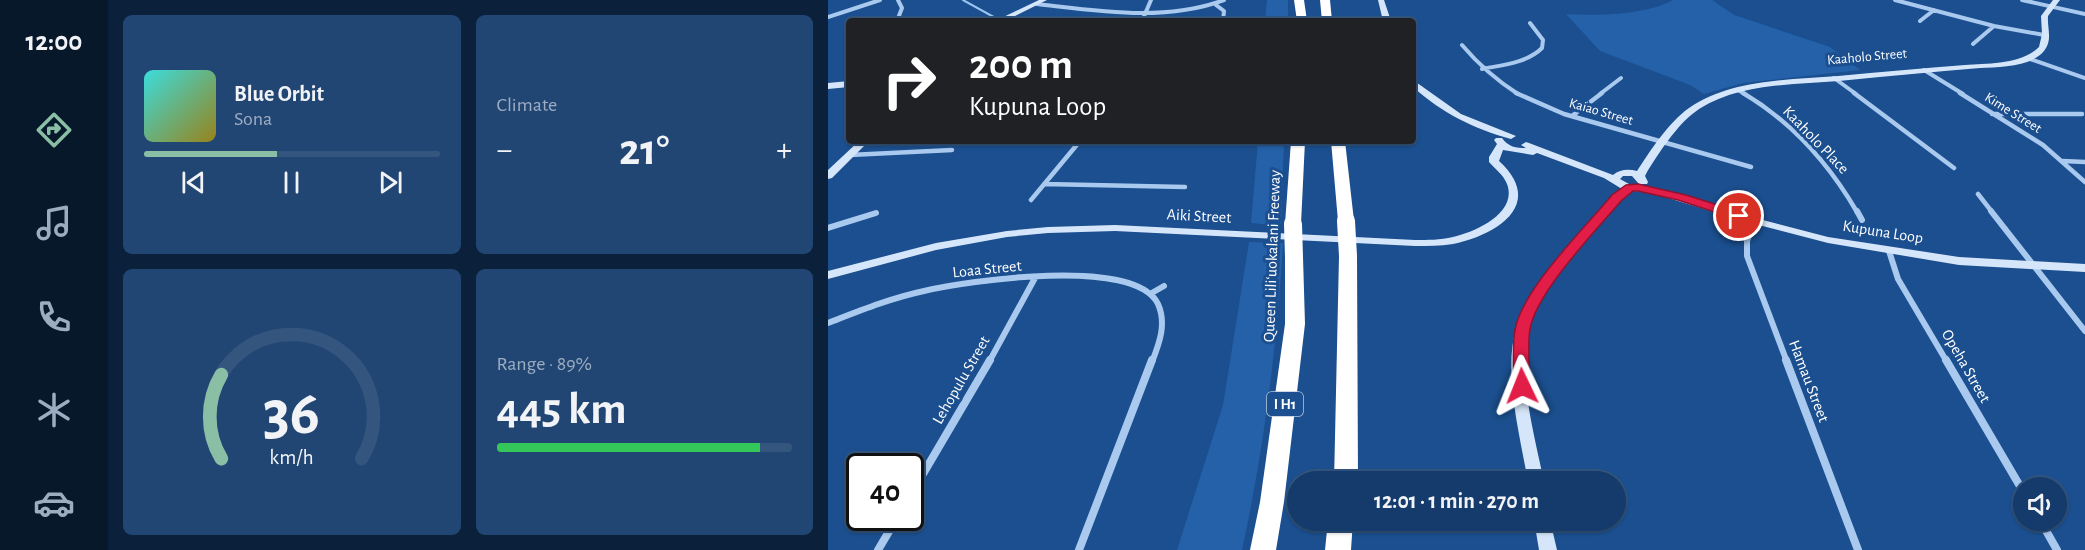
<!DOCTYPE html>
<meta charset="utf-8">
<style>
:root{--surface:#143b6b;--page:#214673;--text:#f1f3f6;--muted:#9dadc1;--line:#33557e;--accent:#8abfa5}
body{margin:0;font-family:"Alegreya Sans",sans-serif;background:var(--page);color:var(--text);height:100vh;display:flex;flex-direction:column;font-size:22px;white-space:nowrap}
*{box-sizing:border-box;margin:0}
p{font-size:20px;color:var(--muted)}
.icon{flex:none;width:33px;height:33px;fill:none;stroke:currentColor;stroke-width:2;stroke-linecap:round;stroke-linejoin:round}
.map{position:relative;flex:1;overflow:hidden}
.drawer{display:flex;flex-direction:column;gap:15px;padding:15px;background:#0b203b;width:720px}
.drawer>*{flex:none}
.guide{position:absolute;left:18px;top:18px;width:570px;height:126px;border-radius:6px;box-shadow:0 2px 4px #0004,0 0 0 2px var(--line);background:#202124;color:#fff;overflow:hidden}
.tools{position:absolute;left:1185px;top:477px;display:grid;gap:12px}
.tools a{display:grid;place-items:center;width:54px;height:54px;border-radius:50%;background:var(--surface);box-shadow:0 2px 4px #0004,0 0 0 2px var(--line);font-size:30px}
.speed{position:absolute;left:18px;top:453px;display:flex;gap:12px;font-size:30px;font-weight:700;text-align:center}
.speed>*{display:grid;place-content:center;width:78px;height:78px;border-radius:50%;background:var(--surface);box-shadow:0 2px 4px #0004,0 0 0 2px var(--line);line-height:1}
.speed .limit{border:3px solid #111;border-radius:9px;background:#fff;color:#111}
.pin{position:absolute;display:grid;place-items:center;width:51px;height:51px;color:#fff;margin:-26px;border:3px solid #fff;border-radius:50%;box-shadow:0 2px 6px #0007}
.me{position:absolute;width:66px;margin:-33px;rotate:358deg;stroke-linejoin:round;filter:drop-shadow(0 0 4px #0008)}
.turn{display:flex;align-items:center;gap:21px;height:126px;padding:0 24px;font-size:27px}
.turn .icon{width:78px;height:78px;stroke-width:2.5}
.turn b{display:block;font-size:42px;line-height:51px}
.big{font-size:45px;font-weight:600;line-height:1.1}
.drawer .widget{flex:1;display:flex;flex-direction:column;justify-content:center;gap:9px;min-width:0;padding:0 21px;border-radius:9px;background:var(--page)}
.drawer .dial{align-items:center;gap:0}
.dial svg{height:156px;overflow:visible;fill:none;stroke:var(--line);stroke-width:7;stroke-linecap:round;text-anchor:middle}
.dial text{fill:var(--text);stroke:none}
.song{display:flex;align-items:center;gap:18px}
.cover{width:72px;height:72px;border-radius:9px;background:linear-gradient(135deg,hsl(180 70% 55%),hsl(50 70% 35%))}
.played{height:6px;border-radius:3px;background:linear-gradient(90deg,var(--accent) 45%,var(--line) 45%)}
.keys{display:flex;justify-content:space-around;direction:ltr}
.heat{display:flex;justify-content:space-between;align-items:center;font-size:33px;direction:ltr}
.charge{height:9px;border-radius:4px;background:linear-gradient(90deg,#34c759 89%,var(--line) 0)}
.drawer .tiles{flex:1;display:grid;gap:15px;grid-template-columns:repeat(2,1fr)}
.trip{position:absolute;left:459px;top:471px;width:339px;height:60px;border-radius:30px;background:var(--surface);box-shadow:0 2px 4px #0004,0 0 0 2px var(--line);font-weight:600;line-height:60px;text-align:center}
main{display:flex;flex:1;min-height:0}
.tab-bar{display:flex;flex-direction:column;width:108px;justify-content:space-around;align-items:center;background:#08182b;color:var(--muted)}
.tab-bar .icon{width:42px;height:42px}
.tab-bar .selected{color:var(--accent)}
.tab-bar b{font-size:27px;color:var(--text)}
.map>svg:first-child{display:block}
.green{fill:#2461a8}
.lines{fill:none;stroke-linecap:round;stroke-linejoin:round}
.stream{stroke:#9cc4f0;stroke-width:2}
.street-far3{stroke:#a9c9ee;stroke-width:4}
.street-far2{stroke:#a9c9ee;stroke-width:4.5}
.street-far1{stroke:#a9c9ee;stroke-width:6}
.street{stroke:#a9c9ee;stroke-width:8}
.secondary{fill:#d6e6fa;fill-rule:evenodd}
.highway{fill:#fff;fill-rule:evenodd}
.highway-bridge{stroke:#fff;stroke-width:18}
.route{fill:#e11d48;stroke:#92132f;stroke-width:1.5}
.labels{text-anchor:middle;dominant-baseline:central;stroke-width:6;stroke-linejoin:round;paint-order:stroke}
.far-street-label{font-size:14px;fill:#fff;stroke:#1b4f8f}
.shield{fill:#1b4f8f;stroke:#bbcadd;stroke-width:1.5}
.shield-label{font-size:15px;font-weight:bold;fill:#fff}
.street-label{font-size:16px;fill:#fff;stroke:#1b4f8f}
</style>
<main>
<nav class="tab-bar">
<b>12:00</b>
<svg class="icon selected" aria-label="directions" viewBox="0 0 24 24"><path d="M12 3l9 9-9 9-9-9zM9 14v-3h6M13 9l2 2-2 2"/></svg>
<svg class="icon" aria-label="music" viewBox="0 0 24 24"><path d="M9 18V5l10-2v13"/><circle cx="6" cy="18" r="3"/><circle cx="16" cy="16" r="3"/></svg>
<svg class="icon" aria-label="phone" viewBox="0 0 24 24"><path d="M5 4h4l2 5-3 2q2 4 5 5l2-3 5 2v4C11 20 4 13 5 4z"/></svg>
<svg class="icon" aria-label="climate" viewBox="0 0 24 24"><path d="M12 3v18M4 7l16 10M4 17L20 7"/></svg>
<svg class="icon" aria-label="car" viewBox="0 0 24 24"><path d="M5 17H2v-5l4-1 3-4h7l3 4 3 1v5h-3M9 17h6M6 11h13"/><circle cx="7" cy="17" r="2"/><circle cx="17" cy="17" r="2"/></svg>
</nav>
<section class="drawer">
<div class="tiles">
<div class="widget">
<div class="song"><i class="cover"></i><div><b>Blue Orbit</b><p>Sona</p></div></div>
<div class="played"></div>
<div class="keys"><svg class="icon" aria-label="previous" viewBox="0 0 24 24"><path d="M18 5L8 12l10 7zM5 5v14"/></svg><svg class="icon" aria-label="pause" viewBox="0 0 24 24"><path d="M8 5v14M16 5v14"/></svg><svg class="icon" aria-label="next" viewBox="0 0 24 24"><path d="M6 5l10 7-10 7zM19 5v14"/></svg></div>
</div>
<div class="widget"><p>Climate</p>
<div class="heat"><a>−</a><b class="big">21°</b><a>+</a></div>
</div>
<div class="widget dial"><svg viewBox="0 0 100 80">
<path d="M14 69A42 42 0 1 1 86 69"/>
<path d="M14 69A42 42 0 0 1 14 26" stroke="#8abfa5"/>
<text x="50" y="56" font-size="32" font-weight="700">36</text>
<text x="50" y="72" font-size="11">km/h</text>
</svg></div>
<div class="widget"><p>Range · 89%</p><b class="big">445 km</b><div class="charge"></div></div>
</div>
</section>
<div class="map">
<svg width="1257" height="550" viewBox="0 0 1257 550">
<rect width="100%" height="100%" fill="#1b4f8f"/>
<path class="green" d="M439,0H460V21H437Z
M845,0H884L906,15L1002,47L1032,70L915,83L876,94L862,85L772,51L738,14C769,16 818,15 845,0Z
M430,141H456L453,226L423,223Z
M421,242L455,243C449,346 436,449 414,550H349L395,405Z"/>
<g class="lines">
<path class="stream" d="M135,0L173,21"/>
<path class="street-far3" d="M1067,0L1166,26L1216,35
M1194,0L1257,14
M209,4C271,11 336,22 396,0
M388,5L396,11L395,21
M0,17L52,0
M69,21L74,8L70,0
M314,21L323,0
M1092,21L1106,10
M1145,44L1166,26
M634,45C651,65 668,80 690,94
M1199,58L1257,78
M654,69C674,65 699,63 714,48L715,40L702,23
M1096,70L1135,94
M1006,78L1028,94
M910,90L917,94
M772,94L793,78"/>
<path class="street-far2" d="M688,93L736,114L923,167
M915,93C964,122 1001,164 1029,212
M1026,93L1126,168
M1132,93L1215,145L1257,182
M1164,114H1254
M744,116L774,93
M22,155L124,150
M1235,161L1257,162
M216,184L357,187
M1150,194L1164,212
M203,200L252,141"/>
<path class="street-far1" d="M1029,211L1034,220
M1163,211L1257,331
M927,221L919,241V256L959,362
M0,228L48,213
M1061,251L1070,279L1119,362
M322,294L336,286
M0,323C31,311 63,298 96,291C139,281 307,256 330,304C339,324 331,344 324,362
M161,362L207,278"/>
<path class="street" d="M958,360L1030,550
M1118,360L1196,493
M82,496L162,360
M1212,520L1229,550
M50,550L69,518
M251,550L324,360"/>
<path class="secondary" d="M211,0H219L177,21H167Z
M550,0H556L563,21H555Z
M1225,0H1232L1220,16C1219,28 1225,40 1216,51C1203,67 1171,67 1152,68C1105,72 1058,76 1011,81C964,85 907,83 867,112C848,126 831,153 819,172L817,176L820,182L819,184H811L804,176H795L792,179L801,184L825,187L931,219L1000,237L1131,257L1257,264V272L1131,265L1000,243L923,223L820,192L805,191L793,200C761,238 716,278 702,327C688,372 707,436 716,482H700C692,435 675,374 688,328C703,278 752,233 785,196L794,189L776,178L709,153L705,155L675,150L671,161C718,204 669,235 625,244C612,246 600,246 587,246L287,231L220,233L179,237L108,250L0,279V271L108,243L179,231L220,227L287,225L587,240C600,240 612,240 625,237C647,232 690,213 679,184C675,174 667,169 661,162V157L669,144L666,140L668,138H674C680,147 688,148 698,148L693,145L698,142L701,143L785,175C792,169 801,169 809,171C822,151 841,122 861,108C903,79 961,80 1010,76C1053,72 1095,68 1137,65C1160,63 1193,65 1211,47L1214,34L1213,16Z
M585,80L633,114L688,136L683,139C646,129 614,113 585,87Z
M21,81V87L0,89V83Z
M31,141H41L4,178L0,179V170Z
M706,520H722L729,550H711Z"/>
<path class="highway" d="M466,0H476L479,21H469Z
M492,0H502L504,21H494Z
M463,141H477L473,224L465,229L457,224Z
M503,141H517L526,221L518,226L510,221Z
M520,251L526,252L529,256L530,482H506L511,256L514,252Z
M466,252L472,253L475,257L477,324L456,502L448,550H422L432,502L457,324V257L460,253Z
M500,520H525L523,550H497Z"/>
<path class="highway-bridge" d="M518,221L520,256
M465,224L466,257"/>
</g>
<path class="route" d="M810,184L858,195L915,213L917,216L911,220L850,200L810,191H805L793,201C767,232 709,291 702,329C699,347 702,368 702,386L699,390H688L686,386C686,368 684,347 687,330C694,289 757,228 784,195L798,185Z"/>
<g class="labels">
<g class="far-street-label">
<text transform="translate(1039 57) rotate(-5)">Kaaholo Street</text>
<text transform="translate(773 112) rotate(16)">Kaiao Street</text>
<text transform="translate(1185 113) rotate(32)">Kime Street</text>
</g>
<rect class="shield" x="439" y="392" width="36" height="24" rx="4.5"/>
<g class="shield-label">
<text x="457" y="404">I H1</text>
</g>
<g class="street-label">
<text transform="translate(988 140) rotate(46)">Kaaholo Place</text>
<text transform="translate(371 216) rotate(3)">Aiki Street</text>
<text transform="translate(1055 232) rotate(9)">Kupuna Loop</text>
<text transform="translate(444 256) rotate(-88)">Queen Liliʻuokalani Freeway</text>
<text transform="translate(159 269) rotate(-6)">Loaa Street</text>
<text transform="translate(1138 366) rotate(60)">Opeha Street</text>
<text transform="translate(133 380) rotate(-60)">Lehopulu Street</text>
<text transform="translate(981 381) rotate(69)">Hamau Street</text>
</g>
</g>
</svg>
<div class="tools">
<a><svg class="icon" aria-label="sound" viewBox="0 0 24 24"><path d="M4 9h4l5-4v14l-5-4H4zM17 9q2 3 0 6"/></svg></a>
</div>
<div class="speed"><div class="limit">40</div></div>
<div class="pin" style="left:911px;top:216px;background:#d93025"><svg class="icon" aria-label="arrive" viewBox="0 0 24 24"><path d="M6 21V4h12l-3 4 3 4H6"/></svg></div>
<svg class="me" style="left:694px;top:386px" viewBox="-20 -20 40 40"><path d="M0-17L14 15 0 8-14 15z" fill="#e11d48" stroke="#fff" stroke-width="4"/></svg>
<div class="trip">12:01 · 1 min · 270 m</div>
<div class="guide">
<div class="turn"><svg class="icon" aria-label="right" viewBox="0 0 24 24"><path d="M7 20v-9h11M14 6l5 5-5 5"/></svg><div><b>200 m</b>Kupuna Loop</div></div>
</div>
</div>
</main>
